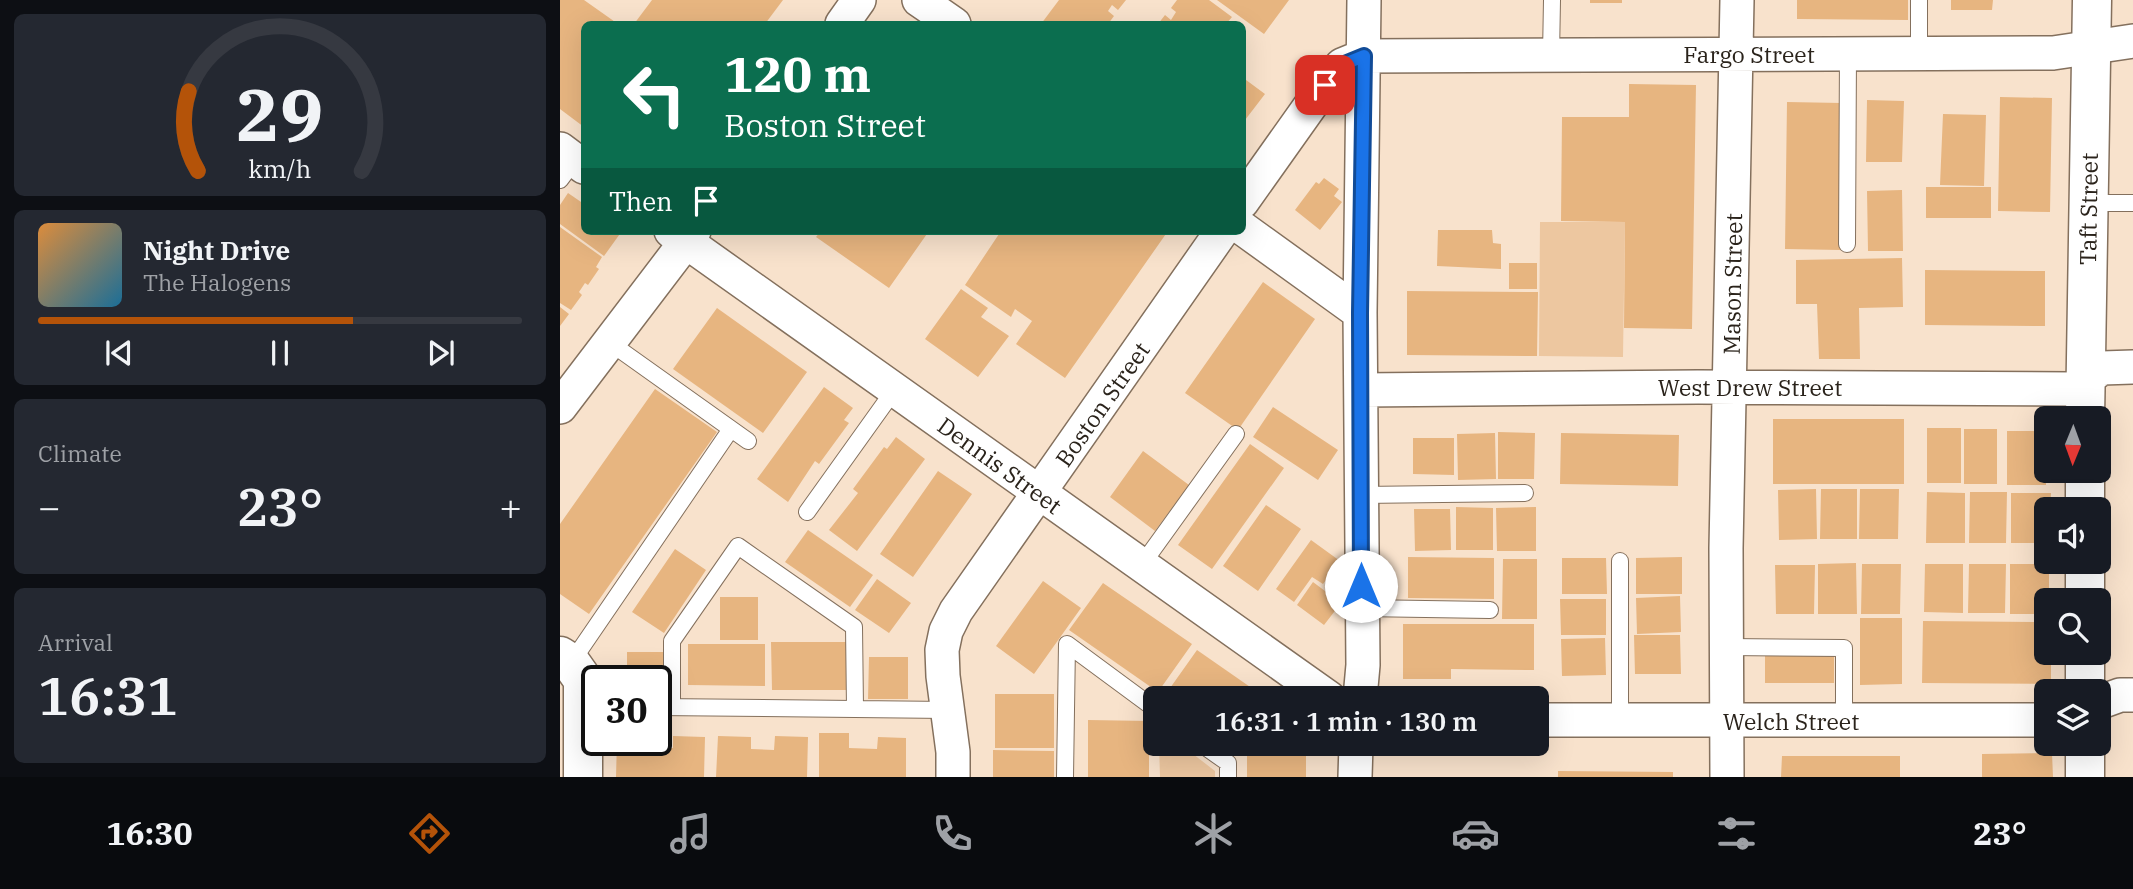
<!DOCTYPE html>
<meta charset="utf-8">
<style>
:root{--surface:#171b24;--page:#242831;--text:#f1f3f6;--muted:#9ea1a6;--line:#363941;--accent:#b45309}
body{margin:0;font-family:"IBM Plex Serif",serif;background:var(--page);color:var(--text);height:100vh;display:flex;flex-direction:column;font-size:26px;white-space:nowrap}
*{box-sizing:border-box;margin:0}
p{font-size:23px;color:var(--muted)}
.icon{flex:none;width:38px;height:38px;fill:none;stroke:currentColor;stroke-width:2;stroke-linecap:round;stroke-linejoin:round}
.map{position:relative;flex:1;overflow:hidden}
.drawer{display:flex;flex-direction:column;gap:14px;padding:14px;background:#0d0f14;width:560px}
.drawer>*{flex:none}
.top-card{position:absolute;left:21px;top:21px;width:665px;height:214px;border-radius:10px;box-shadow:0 7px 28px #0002;background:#0b6e4f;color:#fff;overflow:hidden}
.needle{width:46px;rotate:181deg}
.fabs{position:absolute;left:1474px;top:406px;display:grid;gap:14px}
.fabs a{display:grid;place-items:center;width:77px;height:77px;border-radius:10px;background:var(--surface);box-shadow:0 7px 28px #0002;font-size:35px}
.speed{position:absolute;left:21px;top:665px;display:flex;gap:14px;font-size:35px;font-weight:700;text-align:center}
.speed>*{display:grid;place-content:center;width:91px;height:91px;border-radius:50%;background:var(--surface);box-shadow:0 7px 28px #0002;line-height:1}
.speed .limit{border:4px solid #111;border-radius:10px;background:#fff;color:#111}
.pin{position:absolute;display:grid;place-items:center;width:60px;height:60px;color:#fff;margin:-30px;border-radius:14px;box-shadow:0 4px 10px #0006}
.me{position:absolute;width:77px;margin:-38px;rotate:0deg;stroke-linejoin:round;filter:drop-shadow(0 0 5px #0008)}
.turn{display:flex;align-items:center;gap:24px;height:147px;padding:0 28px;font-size:32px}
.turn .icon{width:91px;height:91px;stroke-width:2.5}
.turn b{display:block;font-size:49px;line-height:60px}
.then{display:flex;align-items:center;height:66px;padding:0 28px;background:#0003;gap:14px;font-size:26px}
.big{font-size:52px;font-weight:600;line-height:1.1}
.drawer .widget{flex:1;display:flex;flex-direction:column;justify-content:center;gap:10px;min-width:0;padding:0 24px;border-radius:10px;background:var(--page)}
.drawer .dial{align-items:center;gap:0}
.dial svg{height:182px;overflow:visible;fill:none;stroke:var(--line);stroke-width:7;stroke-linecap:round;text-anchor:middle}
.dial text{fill:var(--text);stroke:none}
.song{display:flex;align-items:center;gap:21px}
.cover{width:84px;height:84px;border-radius:10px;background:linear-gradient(135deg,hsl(30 70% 55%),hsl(200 70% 35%))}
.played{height:7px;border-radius:4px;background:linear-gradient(90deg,var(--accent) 65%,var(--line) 65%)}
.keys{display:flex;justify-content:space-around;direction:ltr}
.heat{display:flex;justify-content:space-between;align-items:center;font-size:38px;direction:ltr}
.trip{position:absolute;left:583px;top:686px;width:406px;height:70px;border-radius:10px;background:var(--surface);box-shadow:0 7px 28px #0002;font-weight:600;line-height:70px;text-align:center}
.menu{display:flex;height:112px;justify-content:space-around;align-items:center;background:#090b0e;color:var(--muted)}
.menu .icon{width:49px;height:49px}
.menu .selected{color:var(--accent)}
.menu b{font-size:32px;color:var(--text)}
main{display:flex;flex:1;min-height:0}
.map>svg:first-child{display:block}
.green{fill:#edc7a0}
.building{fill:#e7b580}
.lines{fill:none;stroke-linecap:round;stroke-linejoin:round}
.lane-casing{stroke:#84705d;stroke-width:18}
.street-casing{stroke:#84705d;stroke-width:36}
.secondary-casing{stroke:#84705d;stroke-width:41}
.lane{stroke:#fff;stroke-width:16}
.street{stroke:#fff;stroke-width:33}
.secondary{stroke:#fff;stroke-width:38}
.route-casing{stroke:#114b97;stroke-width:18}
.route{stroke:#1a73e8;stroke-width:12}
.labels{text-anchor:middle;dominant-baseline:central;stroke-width:5;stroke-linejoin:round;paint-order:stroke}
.street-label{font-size:23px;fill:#2a231b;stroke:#fff}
</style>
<main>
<section class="drawer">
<div class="widget dial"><svg viewBox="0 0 100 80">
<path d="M14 69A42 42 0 1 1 86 69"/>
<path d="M14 69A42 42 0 0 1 10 34" stroke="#b45309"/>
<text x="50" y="56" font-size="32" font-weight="700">29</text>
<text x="50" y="72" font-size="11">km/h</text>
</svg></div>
<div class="widget">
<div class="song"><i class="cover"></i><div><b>Night Drive</b><p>The Halogens</p></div></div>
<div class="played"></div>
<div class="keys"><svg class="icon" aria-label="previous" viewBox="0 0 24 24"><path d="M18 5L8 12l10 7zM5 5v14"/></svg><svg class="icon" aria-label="pause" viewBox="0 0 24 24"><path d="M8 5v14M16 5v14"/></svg><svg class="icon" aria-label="next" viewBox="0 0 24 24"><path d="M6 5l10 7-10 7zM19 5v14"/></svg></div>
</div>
<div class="widget"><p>Climate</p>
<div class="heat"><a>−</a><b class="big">23°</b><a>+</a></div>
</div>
<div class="widget"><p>Arrival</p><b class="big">16:31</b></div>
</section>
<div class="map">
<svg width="1573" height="777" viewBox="0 0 1573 777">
<rect width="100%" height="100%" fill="#f8e2cc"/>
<path class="green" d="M980,222H1065L1063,357L979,356Z
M599,744H620L655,771V777H600Z"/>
<path class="building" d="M0,0H24L58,24H24V127L0,109Z
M92,0H223L205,24H74Z
M499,0H566L558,10L552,5L548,11L554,16L548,24H481Z
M617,0H649L672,17L666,24H598L605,15L611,20L616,12L611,8Z
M657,0H729L704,34Z
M1030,0H1062V3H1030Z
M1237,0H1348V20L1237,19Z
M1391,0H1433L1432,10H1391Z
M682,77L705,94L682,124Z
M1069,84L1136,85L1132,329L1064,328L1065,222L1001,221L1002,117H1069Z
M1440,97L1492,98L1490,212L1438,211Z
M1307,100L1344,101L1342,162H1306Z
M1227,102L1282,103L1280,250L1225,249Z
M1383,114L1426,115L1424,186L1380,185Z
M764,178L779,189L774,196L782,202L760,230L735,210L756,182L759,184Z
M1366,187H1431V218H1366Z
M1342,190L1343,251H1308L1307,191Z
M8,193L24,204V231H62L44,256L0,224V205Z
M0,227L42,257L36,267L39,269L28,285L25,283L19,292L22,295L11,310L0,303Z
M878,230H932L933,243L941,244V269L877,266Z
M261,231H369L329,288L256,237Z
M441,231H608L505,378L456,344L472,321L455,309L451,317L405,285Z
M1342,258L1343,307L1299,308L1300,359H1259L1257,304H1236V260Z
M949,263H977V289H949Z
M1365,270L1485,271V326L1365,325Z
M703,282L755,319L678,430L625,393Z
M401,289L428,308L421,317L449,336L418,377L365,339Z
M847,291L978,292L977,356L847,355Z
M0,307L9,314L0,326Z
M157,308L247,372L203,433L113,369Z
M264,387L293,408L284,420L289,423L259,464L255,461L228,502L197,479Z
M95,389L157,432L29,614L0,594V524Z
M713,407L778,450L758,480L693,437Z
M1213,419H1344V484H1213Z
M1367,428H1401V483H1367Z
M1404,429H1437V484H1404Z
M1447,431H1486V485H1447Z
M938,432L975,433L974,479H938Z
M935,433L936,479L898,480L897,434Z
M1001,433L1119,435L1118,486L1000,484Z
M336,437L365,459L297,551L269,530L298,493L293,489L324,447L327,449Z
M853,438H894V475L853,474Z
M690,444L724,468L652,569L618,545Z
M583,451L629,485L595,531L550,497Z
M378,471L412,494L353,577L320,554Z
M1256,489L1257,539L1219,540L1218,490Z
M1261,489H1297V539H1260Z
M1300,489H1339L1338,539H1299Z
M1367,492L1405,493V543H1366Z
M1410,492H1447L1446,543H1409Z
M1451,493H1491L1490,509H1486V543H1451Z
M706,505L741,529L698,591L663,566Z
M896,507L933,508V550H896Z
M976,507V551H937L936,508Z
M854,509H890L891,550L855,551Z
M248,530L313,575L290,607L225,562Z
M751,540L780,561L763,584L752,577L734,602L716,589Z
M115,549L146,570L104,633L72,612Z
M848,557L934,558V599L848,598Z
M1122,557V594H1076V558Z
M1002,558H1046L1047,594H1002Z
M943,559H977V619H942Z
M1296,563L1297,614H1258V564Z
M1302,564H1341L1340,614H1301Z
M1365,564H1403V613L1364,612Z
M1409,564H1446L1445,613H1408Z
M1450,564H1489V600H1486V614H1450Z
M1215,565H1255L1254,614H1216Z
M317,579L351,603L329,633L295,610Z
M483,581L521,608L474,674L436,646Z
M753,582L781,603L764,625L737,605Z
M543,583L632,644L598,692L509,630Z
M1120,596L1121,632L1077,634L1076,598Z
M160,597H198V640H160Z
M1000,599H1046V635H1001Z
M1300,618H1342V684L1300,685Z
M1363,621L1486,622V653H1491V684L1362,683Z
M843,624H974V670L891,669V679H843Z
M1074,635H1120L1121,674H1075Z
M1045,638L1046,675L1002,676L1001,639Z
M211,642H288V690H212Z
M128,644H205V686L128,685Z
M637,650L706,698H603Z
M67,652H106V689H96V681H67Z
M1205,655H1274V683H1205Z
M309,657H348V699H308Z
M435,694H494V748H435Z
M528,720L589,721V777H528Z
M259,733H289V748L317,749L318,737L346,738V777H259Z
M113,736L145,737L144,777H56L57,740H90L89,747L113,748Z
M158,736L191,737V749L214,750L215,736L248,737L247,777H156Z
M687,744H746V777H687Z
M433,750L494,751V777H433Z
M1492,753L1493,777H1422V754Z
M1222,756H1340V777H1221Z
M998,771L1113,772V777H998Z"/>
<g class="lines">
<g class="lane-casing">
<path id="lane" d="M1359,53V0
M991,55L992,0
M0,180L15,160
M1529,203H1573
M1287,244L1288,53
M49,342L188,441
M801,495L965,493
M247,512L335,389
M581,566L676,434
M801,608L930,610
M1167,647L1284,648V721
M11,663L171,429
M96,707L388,710
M112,707V641L178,546L294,627L295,708
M1060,720V561
M641,744L668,763V777
M505,777L507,644L595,709"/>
</g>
<g class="street-casing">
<path id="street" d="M359,0L394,24
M282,24L299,0
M0,149L24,167
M682,202L765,85L782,65L804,56L1493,53L1573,41
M682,228L800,313
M111,231L769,698
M801,390L1138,387L1512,389L1542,368L1573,367
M0,407L134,231
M800,698L803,665L800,313L804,0
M1538,703L1560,695H1573
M976,720H1486
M393,777V752L383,676L382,650L386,631L396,611L662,231
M795,777L796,744
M1167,777L1166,548L1177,0"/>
</g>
<g class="secondary-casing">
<path id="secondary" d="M1525,418L1532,0
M1525,509V471
M1525,600V562
M0,656L11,663L23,680V777
M1525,691V653
M1525,777V744"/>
</g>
<use href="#lane" class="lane"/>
<use href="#street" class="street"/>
<use href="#secondary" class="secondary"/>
</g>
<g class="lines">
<g class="route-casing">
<path id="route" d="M765,85L782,65L804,56L800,313L801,586"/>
</g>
<use href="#route" class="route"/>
</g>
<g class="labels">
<g class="street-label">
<text x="1189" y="54">Fargo Street</text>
<text transform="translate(1528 209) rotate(-89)">Taft Street</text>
<text transform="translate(1172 284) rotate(-89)">Mason Street</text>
<text x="1190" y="387">West Drew Street</text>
<text transform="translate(542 404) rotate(-55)">Boston Street</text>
<text transform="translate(440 465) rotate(36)">Dennis Street</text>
<text x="1231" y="721">Welch Street</text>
</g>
</g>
</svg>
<div class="fabs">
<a><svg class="needle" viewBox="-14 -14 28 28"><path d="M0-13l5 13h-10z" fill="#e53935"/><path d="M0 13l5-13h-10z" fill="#9ea1a6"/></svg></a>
<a><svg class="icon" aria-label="sound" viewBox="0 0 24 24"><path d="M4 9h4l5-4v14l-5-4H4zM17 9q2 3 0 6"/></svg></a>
<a><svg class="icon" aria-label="search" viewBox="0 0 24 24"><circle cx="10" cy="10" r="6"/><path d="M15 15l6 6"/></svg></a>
<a><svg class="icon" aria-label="layers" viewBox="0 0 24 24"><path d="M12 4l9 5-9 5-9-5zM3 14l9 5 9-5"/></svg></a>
</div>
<div class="speed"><div class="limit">30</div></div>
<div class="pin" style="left:765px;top:85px;background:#d93025"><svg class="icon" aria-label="arrive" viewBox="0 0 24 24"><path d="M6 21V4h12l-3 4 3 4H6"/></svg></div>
<svg class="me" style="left:801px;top:586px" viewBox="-20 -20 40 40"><circle r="19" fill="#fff"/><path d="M0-13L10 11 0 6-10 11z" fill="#1a73e8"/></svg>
<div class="trip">16:31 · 1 min · 130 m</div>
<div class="top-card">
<div class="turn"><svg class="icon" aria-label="left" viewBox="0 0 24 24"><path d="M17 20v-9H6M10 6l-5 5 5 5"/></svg><div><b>120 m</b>Boston Street</div></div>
<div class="then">Then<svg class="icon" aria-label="arrive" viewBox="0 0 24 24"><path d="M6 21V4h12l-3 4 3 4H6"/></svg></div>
</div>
</div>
</main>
<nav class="menu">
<b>16:30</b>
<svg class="icon selected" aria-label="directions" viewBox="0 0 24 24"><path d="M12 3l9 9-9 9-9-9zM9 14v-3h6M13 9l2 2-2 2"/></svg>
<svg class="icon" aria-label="music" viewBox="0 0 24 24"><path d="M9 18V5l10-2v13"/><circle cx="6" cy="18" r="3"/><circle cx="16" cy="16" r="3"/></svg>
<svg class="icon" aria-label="phone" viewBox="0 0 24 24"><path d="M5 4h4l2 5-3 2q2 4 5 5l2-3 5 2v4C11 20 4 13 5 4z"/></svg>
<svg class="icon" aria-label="climate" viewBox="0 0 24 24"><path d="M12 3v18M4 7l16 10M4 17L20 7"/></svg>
<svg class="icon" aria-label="car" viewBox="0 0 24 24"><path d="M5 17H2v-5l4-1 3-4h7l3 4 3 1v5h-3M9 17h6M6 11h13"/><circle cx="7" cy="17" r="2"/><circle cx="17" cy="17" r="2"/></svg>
<svg class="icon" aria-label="filters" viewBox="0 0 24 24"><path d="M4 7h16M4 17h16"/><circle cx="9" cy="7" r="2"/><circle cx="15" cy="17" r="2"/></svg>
<b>23°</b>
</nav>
